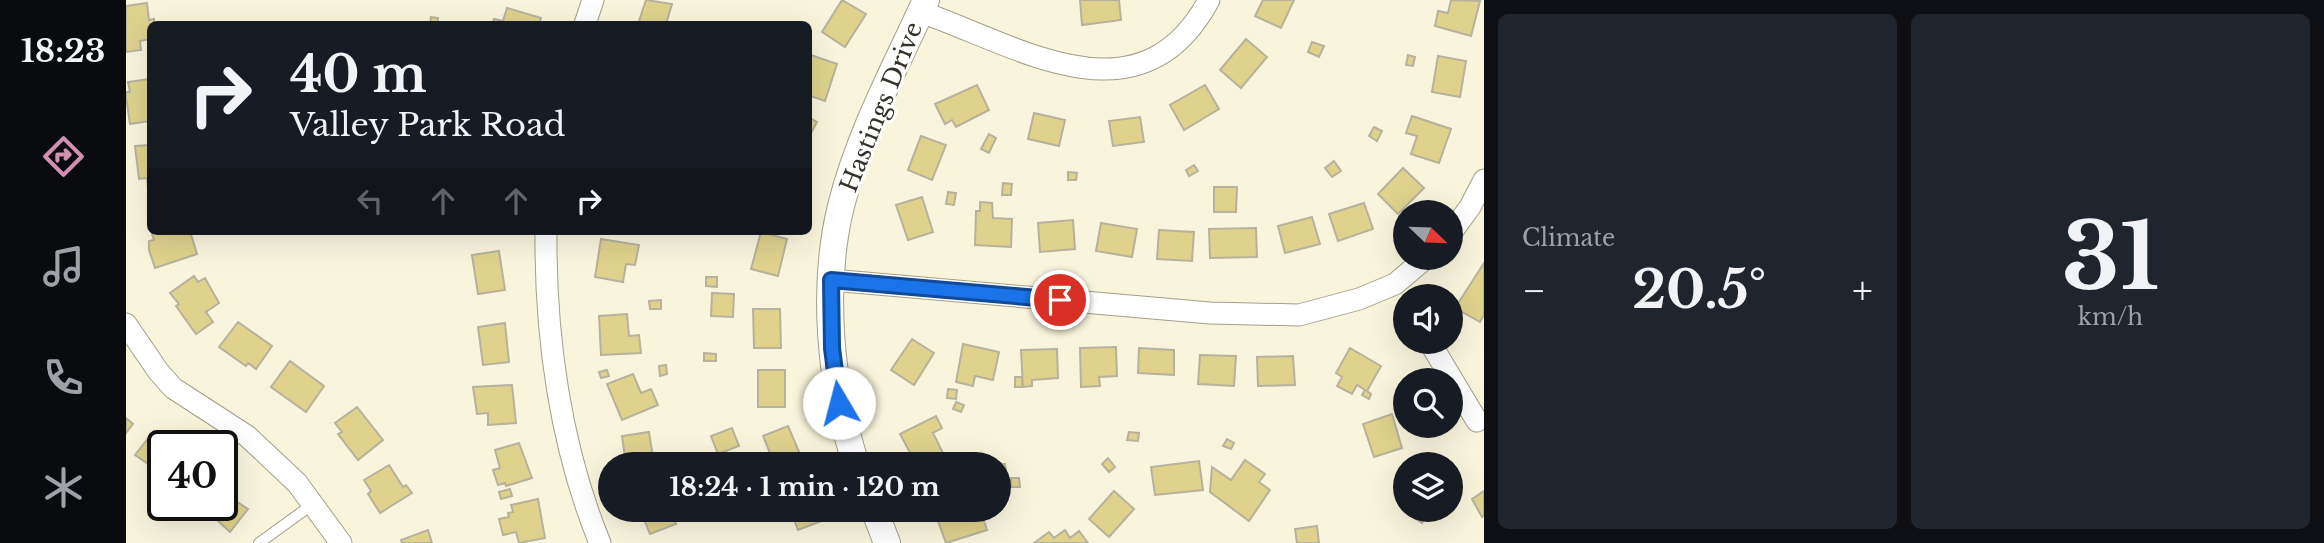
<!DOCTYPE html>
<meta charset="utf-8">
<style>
:root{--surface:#171b24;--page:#20242c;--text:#f1f3f6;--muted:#9ea1a6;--accent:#d091b0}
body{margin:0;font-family:"Libre Baskerville",serif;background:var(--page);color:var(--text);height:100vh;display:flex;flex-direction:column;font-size:26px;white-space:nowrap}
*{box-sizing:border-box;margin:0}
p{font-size:23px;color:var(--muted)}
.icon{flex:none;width:38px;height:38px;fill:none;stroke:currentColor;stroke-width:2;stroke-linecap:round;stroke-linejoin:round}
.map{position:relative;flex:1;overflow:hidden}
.side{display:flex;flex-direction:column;gap:14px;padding:14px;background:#0d0f14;width:840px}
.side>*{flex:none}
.guide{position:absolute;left:21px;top:21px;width:665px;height:214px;border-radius:10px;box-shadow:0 7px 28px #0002;background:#171b24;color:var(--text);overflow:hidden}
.needle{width:46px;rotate:113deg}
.tools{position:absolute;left:1267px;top:200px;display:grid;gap:14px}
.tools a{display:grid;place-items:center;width:70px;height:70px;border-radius:50%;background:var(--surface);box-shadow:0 7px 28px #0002;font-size:35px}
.speed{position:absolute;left:21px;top:430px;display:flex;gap:14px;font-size:35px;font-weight:700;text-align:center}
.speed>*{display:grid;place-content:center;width:91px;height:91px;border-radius:50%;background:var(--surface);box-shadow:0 7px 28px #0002;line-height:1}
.speed .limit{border:4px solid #111;border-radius:10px;background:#fff;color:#111}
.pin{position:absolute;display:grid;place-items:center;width:60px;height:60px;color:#fff;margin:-30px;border:4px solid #fff;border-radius:50%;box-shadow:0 2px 7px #0007}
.me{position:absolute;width:77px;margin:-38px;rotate:352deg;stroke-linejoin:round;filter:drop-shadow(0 0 5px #0008)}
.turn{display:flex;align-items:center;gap:24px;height:147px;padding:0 28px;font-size:32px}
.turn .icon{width:91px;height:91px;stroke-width:2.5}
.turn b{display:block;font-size:49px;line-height:60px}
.lanes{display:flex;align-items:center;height:66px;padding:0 28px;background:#0003;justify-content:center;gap:35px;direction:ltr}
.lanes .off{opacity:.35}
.big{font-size:52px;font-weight:700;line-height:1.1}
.side .widget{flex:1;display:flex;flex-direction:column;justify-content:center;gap:10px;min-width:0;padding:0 24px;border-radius:10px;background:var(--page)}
.side .dial{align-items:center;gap:0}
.dial b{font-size:91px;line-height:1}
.heat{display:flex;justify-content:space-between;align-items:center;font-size:38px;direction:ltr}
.side .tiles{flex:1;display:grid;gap:14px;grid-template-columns:repeat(2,1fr)}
.trip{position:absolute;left:472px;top:452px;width:413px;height:70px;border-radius:35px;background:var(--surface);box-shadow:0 7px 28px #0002;font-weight:700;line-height:70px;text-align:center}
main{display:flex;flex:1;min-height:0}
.menu{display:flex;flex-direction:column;width:126px;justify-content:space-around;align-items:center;background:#090b0e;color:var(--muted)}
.menu .icon{width:49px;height:49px}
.menu .active{color:var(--accent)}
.menu b{font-size:32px;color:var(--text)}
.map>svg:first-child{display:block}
.building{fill:#ded28d;stroke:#b6b29c;stroke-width:2}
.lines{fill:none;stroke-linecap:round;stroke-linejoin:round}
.service-casing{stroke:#a39f89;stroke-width:12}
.minor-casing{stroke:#a39f89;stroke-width:23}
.tertiary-casing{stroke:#a39f89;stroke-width:28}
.service{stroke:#fff;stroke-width:10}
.minor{stroke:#fff;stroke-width:21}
.tertiary{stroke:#fff;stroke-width:26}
.route-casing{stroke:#114b97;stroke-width:18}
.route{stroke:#1a73e8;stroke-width:12}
.labels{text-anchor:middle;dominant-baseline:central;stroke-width:6;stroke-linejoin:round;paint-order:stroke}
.street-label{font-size:24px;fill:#343229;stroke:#fff}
</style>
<main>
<nav class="menu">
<b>18:23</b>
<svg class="icon active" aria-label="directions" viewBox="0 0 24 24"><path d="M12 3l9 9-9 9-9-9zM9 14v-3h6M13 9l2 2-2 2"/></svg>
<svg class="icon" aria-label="music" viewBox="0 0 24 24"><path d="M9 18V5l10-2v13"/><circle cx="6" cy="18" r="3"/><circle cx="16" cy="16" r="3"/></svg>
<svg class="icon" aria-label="phone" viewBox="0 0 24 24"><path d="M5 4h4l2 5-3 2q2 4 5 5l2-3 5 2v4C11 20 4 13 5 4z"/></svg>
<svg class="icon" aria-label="climate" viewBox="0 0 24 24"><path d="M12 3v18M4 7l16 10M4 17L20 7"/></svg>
</nav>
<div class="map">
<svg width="1358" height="543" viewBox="0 0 1358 543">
<rect width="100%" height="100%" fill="#f9f5dd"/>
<path class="building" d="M520,0L546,4L540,24H512Z
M716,0L740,14L719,47L696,32Z
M954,0H993L995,20L956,25Z
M1137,0H1168L1155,28L1129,16Z
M1325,0L1354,1L1345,36L1309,26L1312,11L1322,13Z
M21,3L23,20L28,19V24H24V39L14,41L15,50L0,52V6Z
M381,8L415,18L413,24H366L368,19L377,21Z
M305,17L312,18L311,24H304Z
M1120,39L1141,57L1115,88L1094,70Z
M1186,42L1198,46L1193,57L1182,52Z
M682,54L711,64L699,101L682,95Z
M1282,55L1289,57L1287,66L1280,65Z
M1312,56L1340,61L1334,97L1306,92Z
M24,79V121L4,124L0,97V92H4L2,82Z
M851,85L863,110L830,127L826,120L819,124L809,104Z
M1079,85L1093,109L1058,130L1044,105Z
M908,113L939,120L933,146L902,139Z
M1286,116L1325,129L1313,163L1285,154L1291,136L1280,133Z
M682,117L691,122L682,139Z
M1014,117L1018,142L987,146L983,121Z
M1248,127L1256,131L1251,141L1243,136Z
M863,134L870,138L863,153L855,149Z
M795,136L820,145L806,180L782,170Z
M24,145V197L23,198L21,178L13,179L9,146Z
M1208,161L1215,171L1206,177L1199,168Z
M1068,165L1072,171L1063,176L1060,170Z
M1277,168L1298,188L1272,214L1252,194Z
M942,172L951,173L950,180H942Z
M877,183L886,184L885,195H876Z
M1088,187H1111L1110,212H1088Z
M822,192L830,193L828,205L820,204Z
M796,197L807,232L782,240L770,205Z
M854,202L866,203L867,218L886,219L885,247L849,245L850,211H854Z
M1238,203L1247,229L1212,241L1203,214Z
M1186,217L1194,244L1159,253L1152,226Z
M947,220L949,249L914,252L912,223Z
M975,223L1011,229L1006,257L970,251Z
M1130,228L1131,257L1084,258L1083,229Z
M1033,230L1068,232L1066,261L1031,259Z
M25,231H64L71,254L29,268L23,250V241L28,240Z
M635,232L661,239L652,276L625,269Z
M475,239L513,245L509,265L500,264L497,282L469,277Z
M373,251L379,290L352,294L346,255Z
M1358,263V315L1354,322L1329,308Z
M68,276L72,282L79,278L93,303L80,312L87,322L70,334L50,306L53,304L44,293Z
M580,277H591V287L580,286Z
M586,293L608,294L607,317L585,316Z
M535,300V309H524L523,301Z
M627,309H654L655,348H628Z
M501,314L503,336L513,335L515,353L475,355L473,316Z
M112,322L146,346L130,369L122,363L120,366L93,347Z
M379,323L383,362L357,365L352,327Z
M786,339L808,353L788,385L765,370Z
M837,344L873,352L867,380L849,376L847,386L830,382Z
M990,347L991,376L973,377L974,386L955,387L954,348Z
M1013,348L1048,350V375L1012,373Z
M1224,348L1255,366L1241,391L1245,394L1243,399L1236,395L1239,390L1231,385L1226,394L1211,386L1216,377L1210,373Z
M931,349L932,378L906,380V386L897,387L895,350Z
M578,353L590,354V361H578Z
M1074,355L1110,356L1108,386L1072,384Z
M1167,356L1169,385L1132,386L1131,357Z
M164,361L198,386L180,412L145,387Z
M540,365L541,374L534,376L533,366Z
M481,370L483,376L475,378L473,372Z
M632,370H659V407H632Z
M507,374L515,393L525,389L532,405L496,420L481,384Z
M889,377H896V387H889Z
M386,385L390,423L362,425V413L351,414L347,387Z
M822,389L831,390L830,399L821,398Z
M830,402L838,405L835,412L827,409Z
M231,407L257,440L232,460L212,434L216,432L209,423Z
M1266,414L1276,448L1248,457L1237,424Z
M810,416L816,428L807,433L818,455L801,464H790L774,434Z
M0,418L7,424L0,433Z
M662,426L677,461L642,464L641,461L646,458L637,436Z
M606,428L613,446L592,454L585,436Z
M28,431L43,443L37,446V474L9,455Z
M523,432L528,464H500L496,436Z
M1003,432L1013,433L1012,441L1001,440Z
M1101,439L1108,443L1105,449L1097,446Z
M393,443L406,478L380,486L379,483L372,485L367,470L374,468L369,450Z
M982,458L989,467L983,472L976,464Z
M1119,460L1139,474L1133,482L1144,490L1123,521L1084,492L1086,467L1105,480Z
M1073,461L1077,490L1029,495L1025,467Z
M873,464H879L880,472L874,473Z
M263,465L277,487L280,485L286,493L254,513L242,494L245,491L238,480Z
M885,478H893L894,487H885Z
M1279,479V499L1271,494Z
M384,489L386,496L375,499L373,492Z
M988,491L1008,509L983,537L963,519Z
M1358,491V516L1356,517L1346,499Z
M96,492L122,509L104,532L77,507L96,506Z
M412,499L419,538L393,543L390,532L377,535L373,519L383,517L382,513L387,512L385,505Z
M514,509H545L550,524L524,534Z
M664,509H692L696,521L672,530Z
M836,509L840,521L844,516L845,518L856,515L861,530L820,543L808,510Z
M1283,509H1304L1296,523L1281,513Z
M1191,526L1193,543H1171L1169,529Z
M302,530L306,543H276L275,540Z
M939,530L944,538L953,531L962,543H908L923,532L928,538Z"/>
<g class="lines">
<g class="service-casing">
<path id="service" d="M133,543L187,504"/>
</g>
<g class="minor-casing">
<path id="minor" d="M795,12C891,45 1014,128 1083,0
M459,24L467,0
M420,231C419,335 434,446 474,543
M1325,233L1344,207L1358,180
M705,280L1084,313L1173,315L1233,299L1269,284L1301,257
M0,324L32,371L47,388L121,436L171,483L215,543
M1303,341L1351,421"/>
</g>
<g class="tertiary-casing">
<path id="tertiary" d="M730,464C704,386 695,287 715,206C733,134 769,68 800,0
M748,509L761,543"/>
</g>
<use href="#service" class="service"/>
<use href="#minor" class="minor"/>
<use href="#tertiary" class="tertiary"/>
</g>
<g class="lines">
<g class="route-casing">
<path id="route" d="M713,403L706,348L705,280L934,300"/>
</g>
<use href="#route" class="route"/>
</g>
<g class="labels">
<g class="street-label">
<text transform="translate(755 107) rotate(-68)">Hastings Drive</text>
</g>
</g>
</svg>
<div class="tools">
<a><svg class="needle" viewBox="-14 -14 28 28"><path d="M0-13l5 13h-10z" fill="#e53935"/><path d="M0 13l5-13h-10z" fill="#9ea1a6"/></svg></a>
<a><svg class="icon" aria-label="sound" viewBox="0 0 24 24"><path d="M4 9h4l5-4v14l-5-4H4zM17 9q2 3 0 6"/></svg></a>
<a><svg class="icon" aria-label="search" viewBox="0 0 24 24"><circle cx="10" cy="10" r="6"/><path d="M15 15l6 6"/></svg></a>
<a><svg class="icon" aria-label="layers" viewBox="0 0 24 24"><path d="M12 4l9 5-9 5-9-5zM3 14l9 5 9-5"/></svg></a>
</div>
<div class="speed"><div class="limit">40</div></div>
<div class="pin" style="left:934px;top:300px;background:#d93025"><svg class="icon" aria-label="arrive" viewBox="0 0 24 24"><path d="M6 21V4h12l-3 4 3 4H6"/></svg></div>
<svg class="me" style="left:713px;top:403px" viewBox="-20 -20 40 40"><circle r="19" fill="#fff"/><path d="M0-13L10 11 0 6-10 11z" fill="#1a73e8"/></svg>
<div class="trip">18:24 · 1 min · 120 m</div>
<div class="guide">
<div class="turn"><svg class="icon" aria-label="right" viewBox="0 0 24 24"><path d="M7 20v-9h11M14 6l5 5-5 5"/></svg><div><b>40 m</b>Valley Park Road</div></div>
<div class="lanes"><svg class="icon off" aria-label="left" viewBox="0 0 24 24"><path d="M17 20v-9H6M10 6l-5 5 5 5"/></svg><svg class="icon off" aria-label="ahead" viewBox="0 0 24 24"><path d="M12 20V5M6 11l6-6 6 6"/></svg><svg class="icon off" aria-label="ahead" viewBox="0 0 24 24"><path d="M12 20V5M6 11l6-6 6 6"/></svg><svg class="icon" aria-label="right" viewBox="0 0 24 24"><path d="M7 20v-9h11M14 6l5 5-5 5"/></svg></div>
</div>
</div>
<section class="side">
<div class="tiles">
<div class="widget"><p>Climate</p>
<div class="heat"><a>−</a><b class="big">20.5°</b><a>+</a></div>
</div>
<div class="widget dial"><b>31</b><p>km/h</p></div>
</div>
</section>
</main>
